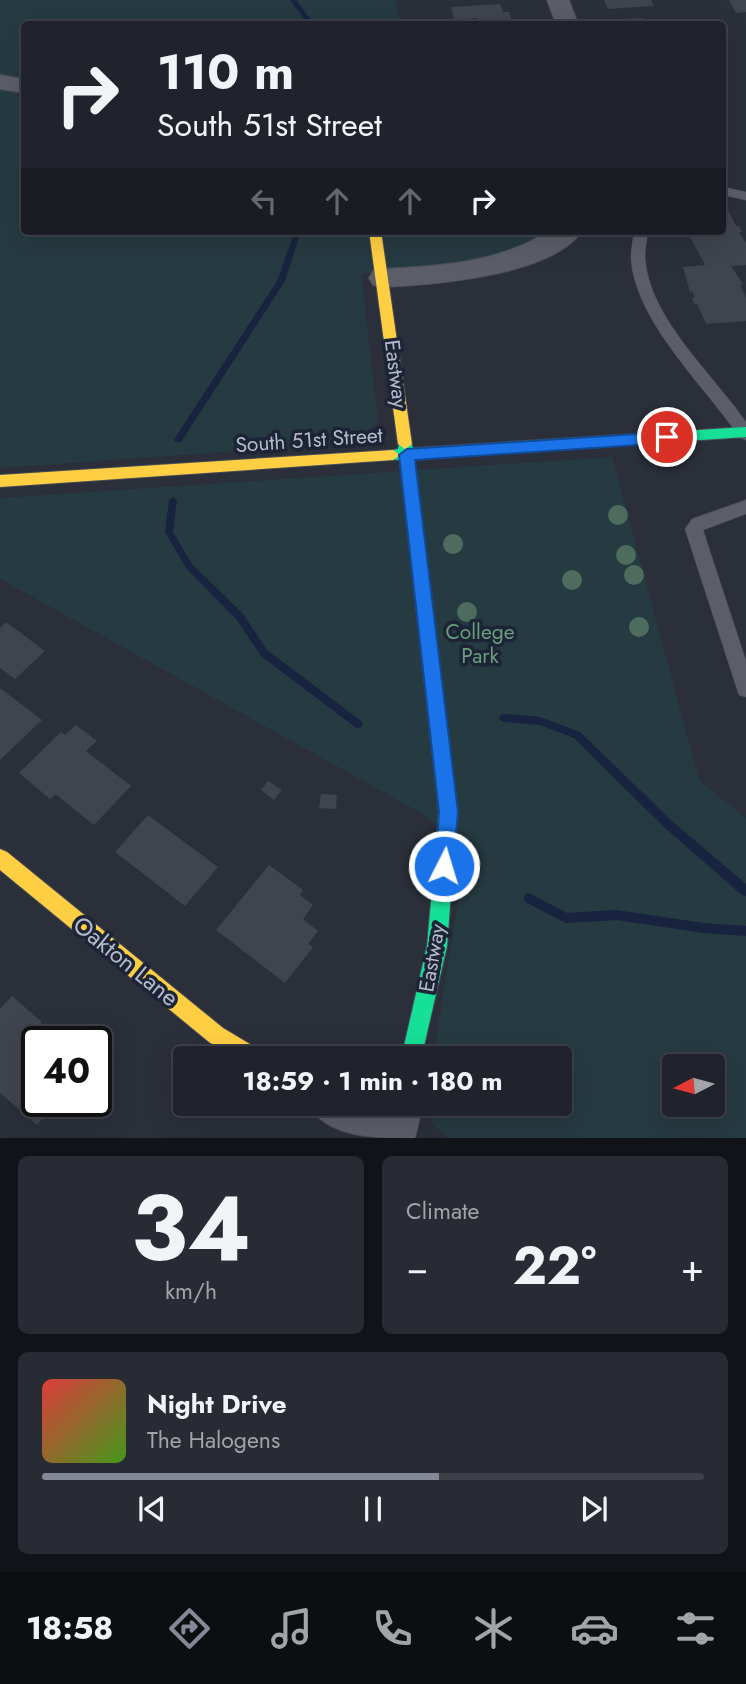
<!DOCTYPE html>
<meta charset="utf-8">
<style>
:root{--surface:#20232c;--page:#282b34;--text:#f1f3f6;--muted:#a2a4a9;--line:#3d4048;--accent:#848998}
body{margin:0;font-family:Jost,sans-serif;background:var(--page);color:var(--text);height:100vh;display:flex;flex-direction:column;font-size:26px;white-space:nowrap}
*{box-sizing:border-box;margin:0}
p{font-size:23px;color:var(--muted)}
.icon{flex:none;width:38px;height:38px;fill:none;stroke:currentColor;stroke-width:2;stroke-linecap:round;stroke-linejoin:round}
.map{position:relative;height:1138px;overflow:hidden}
.sheet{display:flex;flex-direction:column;gap:18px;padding:18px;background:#121318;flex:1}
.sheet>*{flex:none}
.hud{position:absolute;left:21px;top:21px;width:705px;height:214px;border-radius:7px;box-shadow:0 7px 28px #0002,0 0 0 2px var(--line);background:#20232c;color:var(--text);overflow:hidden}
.needle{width:46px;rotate:264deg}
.tools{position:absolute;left:662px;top:1054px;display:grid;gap:14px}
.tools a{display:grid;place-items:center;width:63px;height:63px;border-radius:7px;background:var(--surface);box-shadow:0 7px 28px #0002,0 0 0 2px var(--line);font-size:35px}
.speed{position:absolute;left:21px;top:1026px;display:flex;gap:14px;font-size:35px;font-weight:700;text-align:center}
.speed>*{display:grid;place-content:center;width:91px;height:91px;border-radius:50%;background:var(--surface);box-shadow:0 7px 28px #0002,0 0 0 2px var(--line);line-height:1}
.speed .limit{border:4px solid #111;border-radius:10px;background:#fff;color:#111}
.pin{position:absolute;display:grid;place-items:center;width:60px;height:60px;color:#fff;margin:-30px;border:4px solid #fff;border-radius:50%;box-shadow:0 2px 7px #0007}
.me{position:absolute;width:77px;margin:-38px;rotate:5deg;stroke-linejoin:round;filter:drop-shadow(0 0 5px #0008)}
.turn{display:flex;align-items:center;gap:24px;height:147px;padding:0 21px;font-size:32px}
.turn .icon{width:91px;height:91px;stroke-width:2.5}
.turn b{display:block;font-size:49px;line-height:60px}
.lanes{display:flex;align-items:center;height:66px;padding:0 21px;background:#0003;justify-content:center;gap:35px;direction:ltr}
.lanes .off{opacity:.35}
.big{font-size:52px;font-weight:700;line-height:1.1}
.sheet .card{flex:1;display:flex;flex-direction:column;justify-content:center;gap:10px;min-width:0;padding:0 24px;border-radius:10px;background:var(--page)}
.sheet .dial{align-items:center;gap:0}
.dial b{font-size:91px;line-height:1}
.song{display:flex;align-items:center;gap:21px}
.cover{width:84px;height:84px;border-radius:10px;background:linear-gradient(135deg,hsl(0 70% 55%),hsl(100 70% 35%))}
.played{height:7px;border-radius:4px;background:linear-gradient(90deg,var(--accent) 60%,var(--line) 60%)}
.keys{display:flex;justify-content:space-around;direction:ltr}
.heat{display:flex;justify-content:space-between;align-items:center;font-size:38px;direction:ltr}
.sheet .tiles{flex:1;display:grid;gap:18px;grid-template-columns:1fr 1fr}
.card:last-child{grid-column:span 2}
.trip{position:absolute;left:173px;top:1046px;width:399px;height:70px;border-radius:7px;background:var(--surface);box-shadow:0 7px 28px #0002,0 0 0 2px var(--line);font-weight:700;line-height:70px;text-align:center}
.tabs{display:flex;height:112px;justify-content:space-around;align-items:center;background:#0d0e12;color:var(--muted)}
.tabs .icon{width:49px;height:49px}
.tabs .on{color:var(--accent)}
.tabs b{font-size:32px;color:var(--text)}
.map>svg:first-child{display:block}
.green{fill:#263a41;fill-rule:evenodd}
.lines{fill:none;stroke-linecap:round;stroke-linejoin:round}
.stream{fill:#17233f;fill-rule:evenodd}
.building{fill:#3f444e}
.lane-casing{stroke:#484c57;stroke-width:1}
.street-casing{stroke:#484c57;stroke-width:2}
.fast-casing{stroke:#484c57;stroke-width:2}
.slow-casing{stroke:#484c57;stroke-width:2}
.lane{fill:#5b5e68;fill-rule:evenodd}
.street{fill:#5b5e68;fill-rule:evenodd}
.fast{fill:#16e098;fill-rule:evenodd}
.slow{fill:#ffcf43;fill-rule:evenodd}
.tree{fill:#4d6c5e}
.route{fill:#1a73e8;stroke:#114b97;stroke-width:2}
.labels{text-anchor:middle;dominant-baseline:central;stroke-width:7;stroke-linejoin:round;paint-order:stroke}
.street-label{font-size:21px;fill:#b4bacb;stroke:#1c2436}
.park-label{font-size:21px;fill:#6a9e7c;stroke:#1c2436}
.near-street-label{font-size:24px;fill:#b4bacb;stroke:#1c2436}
</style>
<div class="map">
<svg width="746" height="1138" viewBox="0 0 746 1138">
<rect width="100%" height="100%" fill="#2a2f3a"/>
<path class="green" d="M0,0H396L400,24H24V231H545C491,266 424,268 361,274L378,423L364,436L336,444L0,468Z
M612,457L699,780L746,818V1138H448L434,1125L424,1104H560V1059H433L467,845L421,813L0,579V498ZM674,1066H712V1104H674Z"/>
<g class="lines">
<path class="stream" d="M290,0H296L314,24H308Z
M295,231H301L285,281L181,442H175L174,440L175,438L277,281Z
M173,497L177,500L173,532L192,564L243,614L267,650L361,721L363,724L361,727L358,728L355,727L261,656L237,620L186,568L165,532L169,500Z
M504,714L540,717L580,732L673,822L746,884V896L742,895L665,828L574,738L540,725L504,722L501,721L499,718L501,715Z
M529,893L567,913L616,910L704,923L746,926V936L704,933L616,920L566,923L525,902L524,898L525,894Z"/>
</g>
<path class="building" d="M604,0H651L654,6L608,9Z
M729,0H746V12L736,13Z
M500,4L503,12H509L513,24H479L477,18L454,20L451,7Z
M642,18L645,24H611L609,20Z
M729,212L736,226H739L742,232H739L746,243V265L731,266L743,284L740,285L746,297V321L706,324L697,304H694L692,298L695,297L692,291L690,292L683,267L705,265L688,233L723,231V213Z
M6,622L45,651L15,679L0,668V628Z
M0,688L42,720L0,760Z
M76,725L97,741L86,751L131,786L94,825L55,794L50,799L19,773L61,732L65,735Z
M268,781L282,790L274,800L261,790Z
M321,794L337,795L336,809L319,808Z
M148,815L218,867L185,906L115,852Z
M269,865L303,890L300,895L313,905L303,919L318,931L308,944L313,947L285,983L216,930Z
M12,996L42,1022L30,1037L37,1043V1101H57L37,1125L0,1093V1009Z"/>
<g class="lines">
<g class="lane-casing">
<path id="lane" d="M723,187L746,192V200L723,195Z
M634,231H648C647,240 645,249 645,258C649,318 713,374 746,422V440L740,438C706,387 635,322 631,258C631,249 633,240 634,231Z
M746,500V514L703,530L746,661V697L739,695L737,689L685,529L692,519Z"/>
</g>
<g class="street-casing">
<path id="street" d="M547,0H569L578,24H556Z
M0,75L24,79V93L0,89Z
M548,231H582C552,276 432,285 383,287L373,285L369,278L373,271L383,269C440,266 499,263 548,231Z
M308,1104H423L415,1138C373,1138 327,1138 308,1104Z"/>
</g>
<g class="fast-casing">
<path id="fast" d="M746,427V437L414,459L457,812L447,946L421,1059H401L427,946L439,812L400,460L388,459L386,455L388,451L398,449L400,440H410L413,448Z"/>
</g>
<g class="slow-casing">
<path id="slow" d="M369,231H381L412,444L405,449L398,444Z
M393,450L400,455L393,460L0,487V475Z
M0,849L7,852L223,1028L263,1052L266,1059H236L209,1042L0,870Z"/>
</g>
<use href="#lane" class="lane"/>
<use href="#street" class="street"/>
<use href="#fast" class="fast"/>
<use href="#slow" class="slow"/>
</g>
<g class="tree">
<circle cx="618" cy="515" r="10"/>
<circle cx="453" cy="544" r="10"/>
<circle cx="626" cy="555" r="10"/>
<circle cx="634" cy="575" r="10"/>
<circle cx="572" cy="580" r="10"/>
<circle cx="467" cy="612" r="10"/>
<circle cx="639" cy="627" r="10"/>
</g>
<path class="route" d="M667,432L674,437L667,443L415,460L458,812L453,866L451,872L444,875L437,872L435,866L439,812L399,455L407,449Z"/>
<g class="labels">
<g class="street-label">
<text transform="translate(396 374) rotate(83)">Eastway</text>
<text transform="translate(309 440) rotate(-4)">South 51st Street</text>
<text transform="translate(432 958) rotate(-80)">Eastway</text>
</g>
<g class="park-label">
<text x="480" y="632">College<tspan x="480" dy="24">Park</tspan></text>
</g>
<g class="near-street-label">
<text transform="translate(126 961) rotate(39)">Oakton Lane</text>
</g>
</g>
</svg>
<div class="tools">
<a><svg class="needle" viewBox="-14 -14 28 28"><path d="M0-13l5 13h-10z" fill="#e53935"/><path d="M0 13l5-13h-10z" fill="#a2a4a9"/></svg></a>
</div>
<div class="speed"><div class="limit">40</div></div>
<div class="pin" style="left:667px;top:437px;background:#d93025"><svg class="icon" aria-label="arrive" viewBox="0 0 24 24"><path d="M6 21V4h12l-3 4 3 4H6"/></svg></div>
<svg class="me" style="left:444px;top:866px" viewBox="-20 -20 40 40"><circle r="17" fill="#1a73e8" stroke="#fff" stroke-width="3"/><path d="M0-11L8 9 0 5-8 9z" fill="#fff"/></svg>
<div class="trip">18:59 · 1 min · 180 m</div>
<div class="hud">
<div class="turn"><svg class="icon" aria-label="right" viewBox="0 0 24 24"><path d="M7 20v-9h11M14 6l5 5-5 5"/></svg><div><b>110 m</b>South 51st Street</div></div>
<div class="lanes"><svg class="icon off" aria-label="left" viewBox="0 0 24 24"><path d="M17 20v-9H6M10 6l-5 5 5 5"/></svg><svg class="icon off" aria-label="ahead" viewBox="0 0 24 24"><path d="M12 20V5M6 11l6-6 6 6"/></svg><svg class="icon off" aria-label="ahead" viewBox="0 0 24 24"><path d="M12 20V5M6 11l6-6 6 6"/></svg><svg class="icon" aria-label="right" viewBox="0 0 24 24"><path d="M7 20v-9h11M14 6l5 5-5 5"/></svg></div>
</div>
</div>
<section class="sheet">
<div class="tiles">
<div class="card dial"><b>34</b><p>km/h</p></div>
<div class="card"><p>Climate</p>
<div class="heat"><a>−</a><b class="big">22°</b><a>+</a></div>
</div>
<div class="card">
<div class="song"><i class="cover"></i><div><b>Night Drive</b><p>The Halogens</p></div></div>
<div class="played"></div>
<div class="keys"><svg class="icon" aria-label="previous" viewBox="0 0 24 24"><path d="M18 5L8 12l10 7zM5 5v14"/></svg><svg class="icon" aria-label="pause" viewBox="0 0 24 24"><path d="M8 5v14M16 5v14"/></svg><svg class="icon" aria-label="next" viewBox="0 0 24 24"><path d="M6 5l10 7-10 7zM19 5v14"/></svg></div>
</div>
</div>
</section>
<nav class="tabs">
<b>18:58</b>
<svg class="icon on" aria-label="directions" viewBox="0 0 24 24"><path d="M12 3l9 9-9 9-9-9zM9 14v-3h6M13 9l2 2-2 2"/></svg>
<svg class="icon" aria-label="music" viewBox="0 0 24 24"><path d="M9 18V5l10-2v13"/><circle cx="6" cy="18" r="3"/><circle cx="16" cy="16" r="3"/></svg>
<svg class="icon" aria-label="phone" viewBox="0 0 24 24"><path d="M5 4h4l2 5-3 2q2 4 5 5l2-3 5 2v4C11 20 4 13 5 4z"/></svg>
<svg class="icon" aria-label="climate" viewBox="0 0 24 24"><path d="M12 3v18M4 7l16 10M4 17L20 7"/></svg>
<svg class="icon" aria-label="car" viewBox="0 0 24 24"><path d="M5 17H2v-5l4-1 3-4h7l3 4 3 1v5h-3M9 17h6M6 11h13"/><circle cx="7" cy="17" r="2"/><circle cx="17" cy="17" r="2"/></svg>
<svg class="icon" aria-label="filters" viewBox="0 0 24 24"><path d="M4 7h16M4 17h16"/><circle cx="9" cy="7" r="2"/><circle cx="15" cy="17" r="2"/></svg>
</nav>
